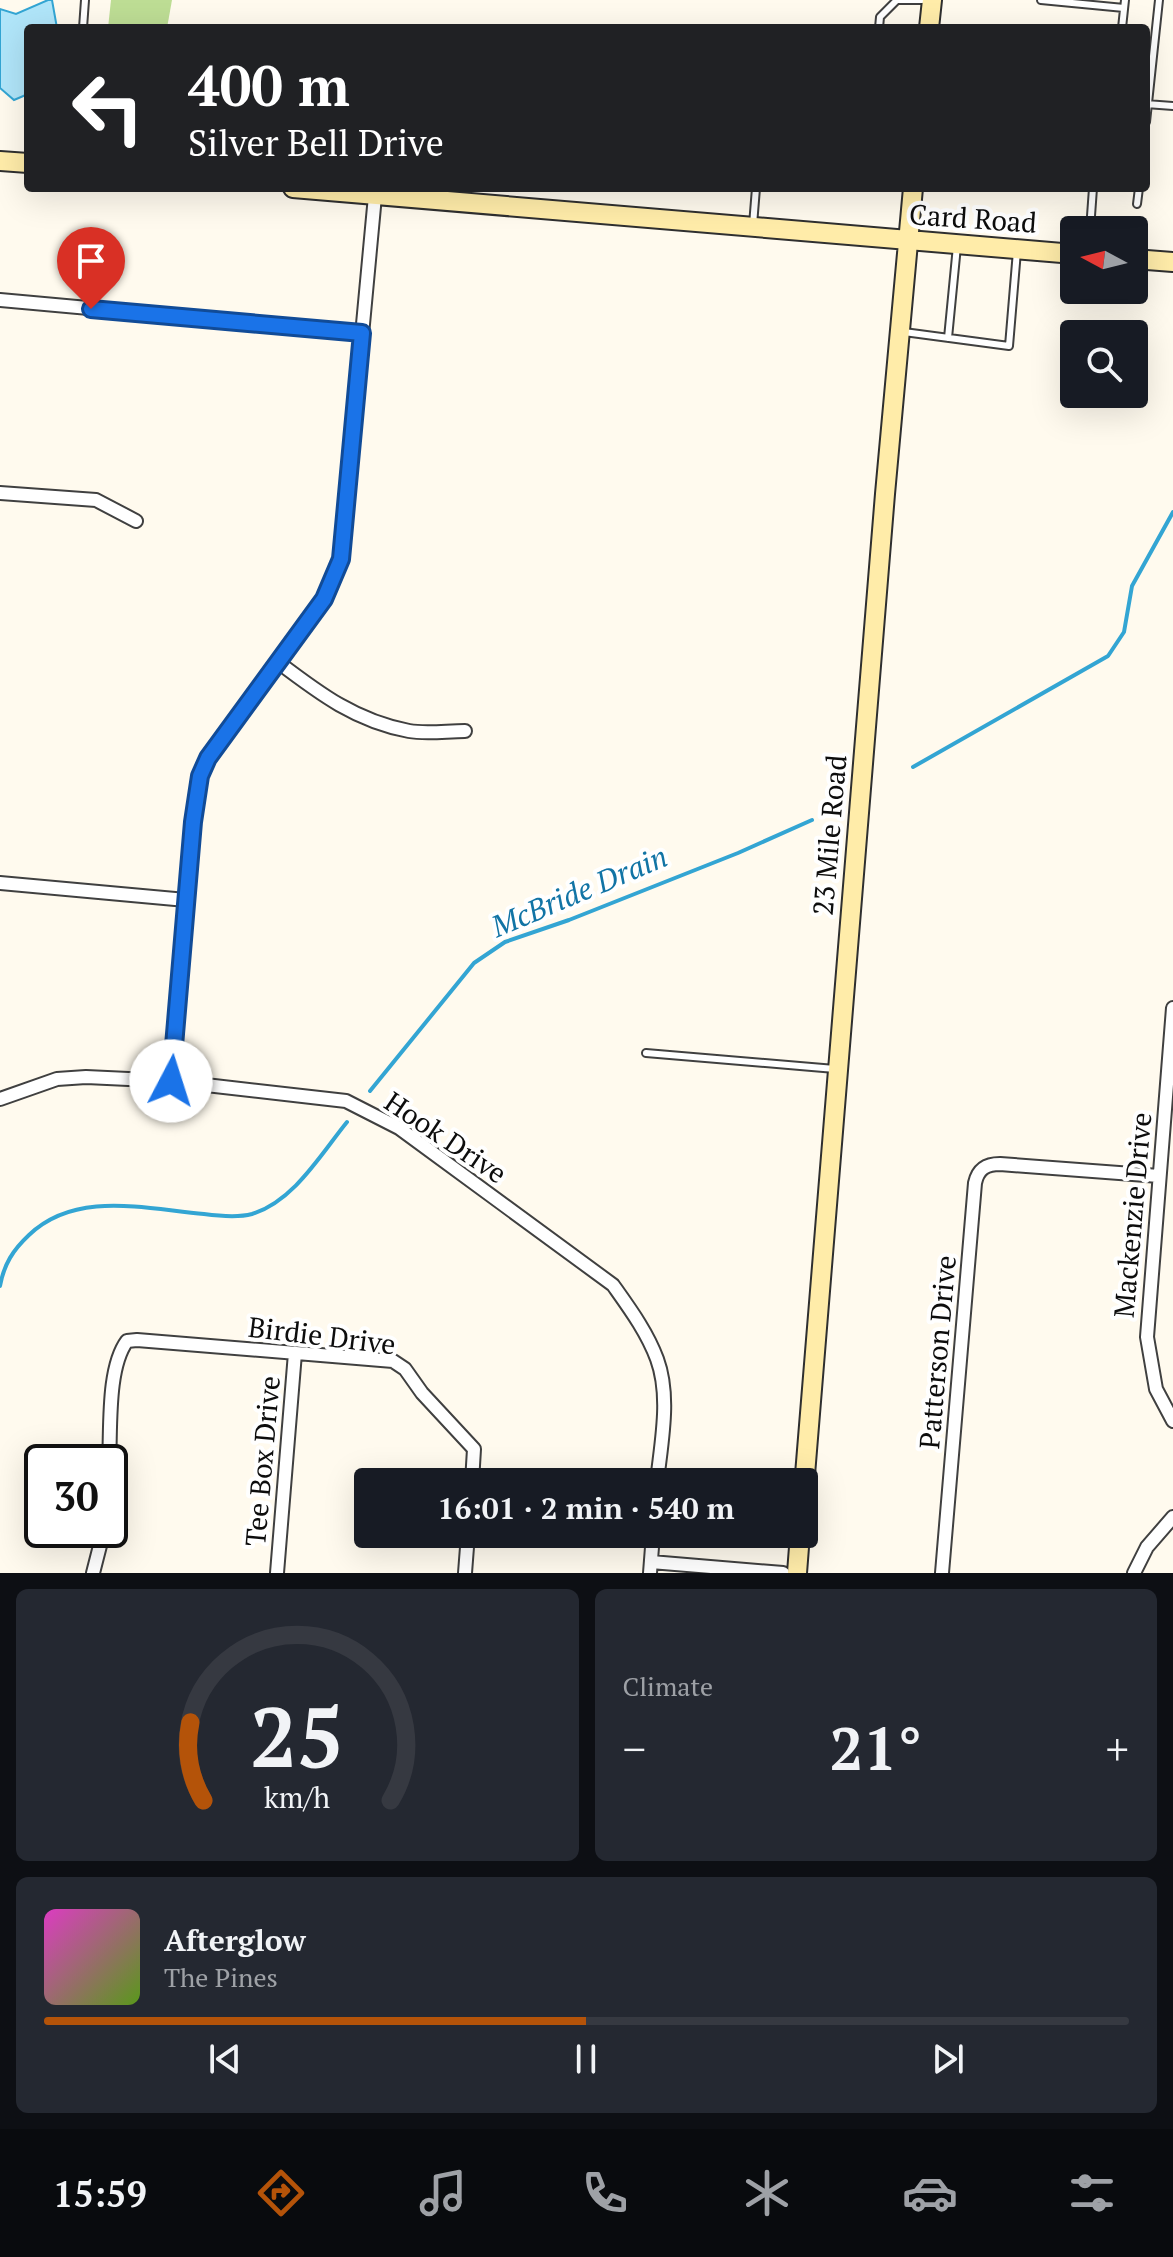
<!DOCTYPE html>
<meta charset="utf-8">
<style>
:root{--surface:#171b24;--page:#242831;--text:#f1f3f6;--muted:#9ea1a6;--line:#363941;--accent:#b45309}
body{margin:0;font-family:"PT Serif",serif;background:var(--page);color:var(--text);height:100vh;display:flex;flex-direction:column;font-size:30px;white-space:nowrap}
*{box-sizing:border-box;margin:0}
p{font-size:26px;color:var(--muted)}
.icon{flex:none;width:44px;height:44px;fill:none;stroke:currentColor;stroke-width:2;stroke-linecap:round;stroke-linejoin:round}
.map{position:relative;height:1573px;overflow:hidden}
.drawer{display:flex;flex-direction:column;gap:16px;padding:16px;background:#0d0f14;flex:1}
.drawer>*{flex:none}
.top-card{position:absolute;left:24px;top:24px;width:1126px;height:168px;border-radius:8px;box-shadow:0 8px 32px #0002;background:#202124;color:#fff;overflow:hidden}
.needle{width:52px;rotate:277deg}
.tools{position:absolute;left:1060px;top:216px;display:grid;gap:16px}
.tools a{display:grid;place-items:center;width:88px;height:88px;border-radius:8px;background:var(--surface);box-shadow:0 8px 32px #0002;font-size:40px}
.speed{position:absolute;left:24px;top:1444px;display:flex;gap:16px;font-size:40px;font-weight:700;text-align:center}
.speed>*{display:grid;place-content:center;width:104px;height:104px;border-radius:50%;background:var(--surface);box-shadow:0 8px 32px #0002;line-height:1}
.speed .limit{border:4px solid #111;border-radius:12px;background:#fff;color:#111}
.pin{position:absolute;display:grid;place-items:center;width:68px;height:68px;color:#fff;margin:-82px -34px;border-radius:50% 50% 50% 0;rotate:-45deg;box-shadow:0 0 8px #0007}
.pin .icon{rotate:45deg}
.me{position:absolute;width:88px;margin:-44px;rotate:5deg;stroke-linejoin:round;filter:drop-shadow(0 0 6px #0008)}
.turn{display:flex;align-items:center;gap:28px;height:168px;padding:0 32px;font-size:36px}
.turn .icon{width:104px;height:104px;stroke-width:2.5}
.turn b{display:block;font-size:56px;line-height:68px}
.big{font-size:60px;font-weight:600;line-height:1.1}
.drawer .widget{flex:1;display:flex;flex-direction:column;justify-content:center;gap:12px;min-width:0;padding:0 28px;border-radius:12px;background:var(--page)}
.drawer .dial{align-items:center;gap:0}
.dial svg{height:208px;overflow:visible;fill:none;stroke:var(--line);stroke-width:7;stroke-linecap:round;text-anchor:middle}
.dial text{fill:var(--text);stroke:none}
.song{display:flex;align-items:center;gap:24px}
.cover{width:96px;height:96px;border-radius:12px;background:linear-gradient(135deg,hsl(310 70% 55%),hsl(90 70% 35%))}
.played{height:8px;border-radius:4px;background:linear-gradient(90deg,var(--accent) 50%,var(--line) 50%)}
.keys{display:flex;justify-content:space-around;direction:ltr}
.heat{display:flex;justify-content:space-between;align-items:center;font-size:44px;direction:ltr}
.drawer .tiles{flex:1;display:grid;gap:16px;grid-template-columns:1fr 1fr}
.widget:last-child{grid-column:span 2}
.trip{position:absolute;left:354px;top:1468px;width:464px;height:80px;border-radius:8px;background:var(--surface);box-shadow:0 8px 32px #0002;font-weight:600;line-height:80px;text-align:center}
.tab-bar{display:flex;height:128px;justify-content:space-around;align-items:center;background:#090b0e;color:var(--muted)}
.tab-bar .icon{width:56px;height:56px}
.tab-bar .current{color:var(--accent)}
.tab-bar b{font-size:36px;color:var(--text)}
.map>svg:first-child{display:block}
.forest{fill:#bddd94}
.water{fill:#b0e5f9;stroke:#33a5d3;stroke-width:2}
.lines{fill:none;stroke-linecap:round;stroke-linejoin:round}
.stream{stroke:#33a5d3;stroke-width:4}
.lane-casing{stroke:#404040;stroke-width:10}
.street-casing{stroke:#404040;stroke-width:16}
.secondary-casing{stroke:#2f2f2f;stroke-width:22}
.lane{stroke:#fff;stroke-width:6}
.street{stroke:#fff;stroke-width:12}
.secondary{stroke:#ffeca9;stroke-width:18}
.route-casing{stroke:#114b97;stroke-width:20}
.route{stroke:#1a73e8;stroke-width:14}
.labels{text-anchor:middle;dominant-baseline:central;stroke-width:8;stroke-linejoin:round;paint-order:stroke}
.street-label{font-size:28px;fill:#0d0d0d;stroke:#fff}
.water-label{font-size:30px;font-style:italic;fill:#1174a5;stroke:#fff}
</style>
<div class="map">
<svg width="1173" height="1573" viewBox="0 0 1173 1573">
<rect width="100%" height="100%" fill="#fffaee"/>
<path class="forest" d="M111,0H172L167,28H108Z"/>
<path class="water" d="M48,0H52L57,28H28V94L14,100L0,88V9L16,14Z"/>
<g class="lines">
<path class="stream" d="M913,767L1108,656L1124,632L1132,586L1173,512
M370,1091L474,963L505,942L569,920L738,853L812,820
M0,1286C4,1264 13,1250 29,1235C76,1190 145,1209 204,1214C219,1216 237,1218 252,1214C294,1201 321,1154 347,1122"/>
<g class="lane-casing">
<path id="lane" d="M1041,0L1124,8
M83,28L85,0
M879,28L880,17L897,0H922
M1122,28L1125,0
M1146,104L1173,106
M1146,122L1159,0
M1137,204L1139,188
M753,225L756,188
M1090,230L1093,188
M904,332L1009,346L1017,251
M948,338L957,246
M646,1053L835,1069"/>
</g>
<g class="street-casing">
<path id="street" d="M0,300L362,333
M0,493L96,500L136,521
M278,662C320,694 356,721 409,731C426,734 447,731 465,731
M0,883L186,900
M1173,1008L1147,1337L1156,1389L1173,1421
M171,1081L193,822L200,776L208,758L324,599L341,559L375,196
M0,1099L57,1079L86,1077L171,1081L346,1101L399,1128L613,1285C630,1309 647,1332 657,1359C671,1397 661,1443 657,1482
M109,1462C111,1428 107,1368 127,1341L137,1340L393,1361L405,1369L422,1393L474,1449L472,1482
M651,1562L783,1573
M93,1573L104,1530
M277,1573L295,1353
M465,1573L468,1534
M650,1573L653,1534
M942,1573L975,1183C978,1169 986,1164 1000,1164L1159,1176
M1134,1573L1147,1547L1173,1517"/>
</g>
<g class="secondary-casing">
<path id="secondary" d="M929,28L932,0
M0,161L28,163
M293,188L1074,254
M1134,259L1173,262
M804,1487L885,494L913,188
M797,1573L800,1534"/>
</g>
<use href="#lane" class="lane"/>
<use href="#street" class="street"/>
<use href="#secondary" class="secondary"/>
</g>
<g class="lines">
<g class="route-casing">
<path id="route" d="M91,309L362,333L341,559L324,599L208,758L200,776L193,822L171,1081"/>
</g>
<use href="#route" class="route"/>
</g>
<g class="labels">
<g class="street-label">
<text transform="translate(973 218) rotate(4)">Card Road</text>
<text transform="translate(829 835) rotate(-85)">23 Mile Road</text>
<text transform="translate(446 1137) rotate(34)">Hook Drive</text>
<text transform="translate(1132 1215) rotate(-85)">Mackenzie Drive</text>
<text transform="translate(322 1335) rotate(7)">Birdie Drive</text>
<text transform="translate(937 1352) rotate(-85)">Patterson Drive</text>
<text transform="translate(262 1461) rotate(-85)">Tee Box Drive</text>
</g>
<g class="water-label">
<text transform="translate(579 891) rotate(-23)">McBride Drain</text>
</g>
</g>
</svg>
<div class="tools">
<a><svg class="needle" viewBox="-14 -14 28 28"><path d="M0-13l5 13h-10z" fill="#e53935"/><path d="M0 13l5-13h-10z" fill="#9ea1a6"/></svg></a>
<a><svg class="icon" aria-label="search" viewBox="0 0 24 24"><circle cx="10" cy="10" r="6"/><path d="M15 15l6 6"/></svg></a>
</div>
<div class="speed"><div class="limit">30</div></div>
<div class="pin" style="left:91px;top:309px;background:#d93025"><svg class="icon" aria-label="arrive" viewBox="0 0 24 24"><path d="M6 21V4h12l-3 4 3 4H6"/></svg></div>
<svg class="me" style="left:171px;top:1081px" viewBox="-20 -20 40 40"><circle r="19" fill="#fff"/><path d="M0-13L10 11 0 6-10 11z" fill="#1a73e8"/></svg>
<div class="trip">16:01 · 2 min · 540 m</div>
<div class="top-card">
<div class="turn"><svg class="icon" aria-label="left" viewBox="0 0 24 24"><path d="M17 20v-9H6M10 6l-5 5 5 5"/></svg><div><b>400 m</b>Silver Bell Drive</div></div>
</div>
</div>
<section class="drawer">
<div class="tiles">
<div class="widget dial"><svg viewBox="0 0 100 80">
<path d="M14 69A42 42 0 1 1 86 69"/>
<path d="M14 69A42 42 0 0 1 9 39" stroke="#b45309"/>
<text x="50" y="56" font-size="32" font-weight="700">25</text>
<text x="50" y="72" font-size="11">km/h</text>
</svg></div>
<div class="widget"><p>Climate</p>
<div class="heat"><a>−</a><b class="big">21°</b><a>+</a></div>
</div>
<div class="widget">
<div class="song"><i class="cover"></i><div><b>Afterglow</b><p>The Pines</p></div></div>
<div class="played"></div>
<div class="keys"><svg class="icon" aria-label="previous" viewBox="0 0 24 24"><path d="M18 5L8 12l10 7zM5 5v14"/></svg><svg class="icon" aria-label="pause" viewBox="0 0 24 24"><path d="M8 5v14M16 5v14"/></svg><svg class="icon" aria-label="next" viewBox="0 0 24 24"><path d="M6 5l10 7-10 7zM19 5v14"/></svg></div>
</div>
</div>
</section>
<nav class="tab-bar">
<b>15:59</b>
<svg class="icon current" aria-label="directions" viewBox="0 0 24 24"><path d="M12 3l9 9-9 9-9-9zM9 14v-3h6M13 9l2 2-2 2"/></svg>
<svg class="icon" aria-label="music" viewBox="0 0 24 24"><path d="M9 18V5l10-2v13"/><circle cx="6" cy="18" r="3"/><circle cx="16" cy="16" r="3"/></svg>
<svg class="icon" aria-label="phone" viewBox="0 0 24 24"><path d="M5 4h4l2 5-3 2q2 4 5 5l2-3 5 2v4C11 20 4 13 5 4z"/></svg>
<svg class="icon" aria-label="climate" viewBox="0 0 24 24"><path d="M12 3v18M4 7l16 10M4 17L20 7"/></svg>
<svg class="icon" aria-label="car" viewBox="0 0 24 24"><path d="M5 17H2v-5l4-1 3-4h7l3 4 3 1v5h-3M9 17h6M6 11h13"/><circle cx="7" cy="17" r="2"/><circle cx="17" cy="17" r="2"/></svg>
<svg class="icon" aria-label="filters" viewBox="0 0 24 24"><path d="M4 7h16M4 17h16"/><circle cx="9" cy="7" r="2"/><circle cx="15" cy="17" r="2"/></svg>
</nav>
